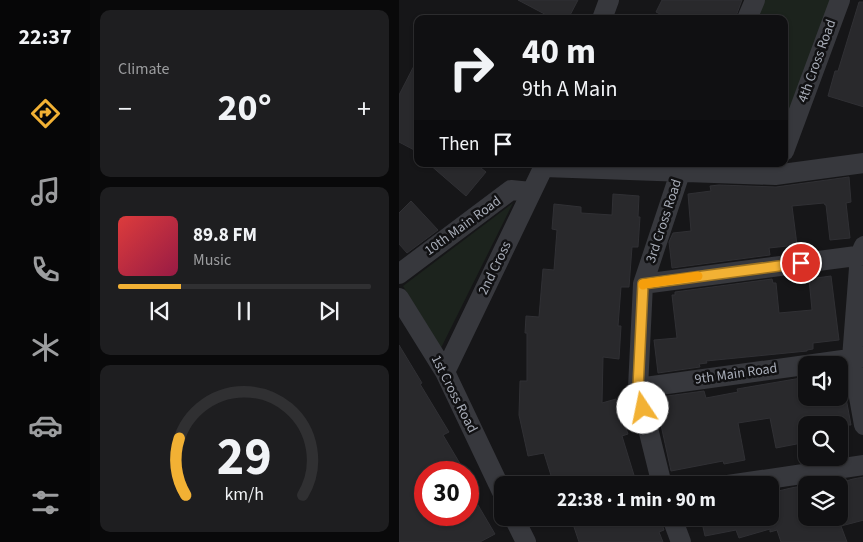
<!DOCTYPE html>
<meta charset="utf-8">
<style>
:root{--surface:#101012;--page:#1e1e20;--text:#f1f3f6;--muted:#9c9d9f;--line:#303032;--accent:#f2b134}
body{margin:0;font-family:"Source Sans 3",sans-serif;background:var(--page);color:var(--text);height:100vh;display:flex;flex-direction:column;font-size:19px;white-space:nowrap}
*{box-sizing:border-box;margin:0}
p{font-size:16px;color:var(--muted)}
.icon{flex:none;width:28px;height:28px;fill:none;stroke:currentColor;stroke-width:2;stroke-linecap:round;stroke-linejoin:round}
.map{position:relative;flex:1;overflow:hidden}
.sheet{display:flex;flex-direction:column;gap:10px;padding:10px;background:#09090a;width:309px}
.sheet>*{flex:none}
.guide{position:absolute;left:15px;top:15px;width:374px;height:152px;border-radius:10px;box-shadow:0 1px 4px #0004,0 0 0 1px var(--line);background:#101012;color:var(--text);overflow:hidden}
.tools{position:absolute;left:399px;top:356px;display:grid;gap:10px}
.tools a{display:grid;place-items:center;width:50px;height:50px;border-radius:10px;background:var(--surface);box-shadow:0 1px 4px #0004,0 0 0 1px var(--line);font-size:25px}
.speed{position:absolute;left:15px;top:461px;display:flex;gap:10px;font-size:25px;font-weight:700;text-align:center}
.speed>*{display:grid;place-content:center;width:65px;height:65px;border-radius:50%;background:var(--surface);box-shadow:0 1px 4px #0004,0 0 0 1px var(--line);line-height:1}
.speed .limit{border:8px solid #d22;background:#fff;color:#111}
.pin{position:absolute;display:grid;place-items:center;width:42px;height:42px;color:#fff;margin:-21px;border:2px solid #fff;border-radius:50%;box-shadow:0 1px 5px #0007}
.me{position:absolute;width:55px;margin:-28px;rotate:349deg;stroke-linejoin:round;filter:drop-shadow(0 0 4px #0008)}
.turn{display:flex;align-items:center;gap:18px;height:105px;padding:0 25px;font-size:22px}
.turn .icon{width:65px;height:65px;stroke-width:2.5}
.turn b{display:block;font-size:35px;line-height:42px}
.then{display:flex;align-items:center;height:48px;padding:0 25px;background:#0003;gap:10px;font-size:19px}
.big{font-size:38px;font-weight:700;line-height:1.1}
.sheet .tile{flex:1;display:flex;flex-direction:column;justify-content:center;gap:8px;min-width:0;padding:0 18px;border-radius:10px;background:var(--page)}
.sheet .dial{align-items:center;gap:0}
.dial svg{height:130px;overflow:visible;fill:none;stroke:var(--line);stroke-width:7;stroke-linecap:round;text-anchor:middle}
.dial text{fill:var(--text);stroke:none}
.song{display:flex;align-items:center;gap:15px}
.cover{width:60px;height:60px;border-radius:8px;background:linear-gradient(135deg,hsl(0 70% 55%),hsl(340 70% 35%))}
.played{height:5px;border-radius:2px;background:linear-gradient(90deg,var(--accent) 25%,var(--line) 25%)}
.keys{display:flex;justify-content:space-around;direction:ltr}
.heat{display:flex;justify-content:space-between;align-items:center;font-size:28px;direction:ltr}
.trip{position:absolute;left:95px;top:476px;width:285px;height:50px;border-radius:10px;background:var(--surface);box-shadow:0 1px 4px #0004,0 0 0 1px var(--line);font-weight:700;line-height:50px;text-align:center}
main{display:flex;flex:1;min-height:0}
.tab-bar{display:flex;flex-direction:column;width:90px;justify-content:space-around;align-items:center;background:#060607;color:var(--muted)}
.tab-bar .icon{width:35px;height:35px}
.tab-bar .on{color:var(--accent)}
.tab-bar b{font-size:22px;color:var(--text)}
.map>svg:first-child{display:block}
.green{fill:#1c231d}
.building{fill:#29292c;stroke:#303034}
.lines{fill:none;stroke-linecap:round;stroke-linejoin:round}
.street{stroke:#37383d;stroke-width:20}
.route-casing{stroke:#9d7322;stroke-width:12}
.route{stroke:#f2b134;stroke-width:9}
.slow{stroke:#f59e0b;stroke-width:9}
.labels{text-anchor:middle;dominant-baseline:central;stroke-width:5;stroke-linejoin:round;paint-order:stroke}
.street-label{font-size:14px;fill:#a8adb8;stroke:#111113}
</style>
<main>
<nav class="tab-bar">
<b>22:37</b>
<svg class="icon on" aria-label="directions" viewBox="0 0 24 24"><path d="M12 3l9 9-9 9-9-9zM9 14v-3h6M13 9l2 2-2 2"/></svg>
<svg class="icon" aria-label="music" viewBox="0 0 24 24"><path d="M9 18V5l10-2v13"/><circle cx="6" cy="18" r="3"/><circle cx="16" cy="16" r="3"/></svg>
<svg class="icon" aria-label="phone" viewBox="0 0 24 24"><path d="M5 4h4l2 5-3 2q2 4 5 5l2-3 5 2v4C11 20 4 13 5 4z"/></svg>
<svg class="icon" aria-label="climate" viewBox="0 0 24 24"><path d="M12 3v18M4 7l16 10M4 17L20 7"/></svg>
<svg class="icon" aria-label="car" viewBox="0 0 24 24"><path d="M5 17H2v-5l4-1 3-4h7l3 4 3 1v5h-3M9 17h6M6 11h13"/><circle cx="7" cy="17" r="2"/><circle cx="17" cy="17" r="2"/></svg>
<svg class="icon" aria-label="filters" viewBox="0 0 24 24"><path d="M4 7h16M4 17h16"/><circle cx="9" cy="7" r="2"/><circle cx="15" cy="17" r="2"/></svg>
</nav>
<section class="sheet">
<div class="tile"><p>Climate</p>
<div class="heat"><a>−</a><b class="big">20°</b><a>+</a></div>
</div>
<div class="tile">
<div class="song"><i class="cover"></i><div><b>89.8 FM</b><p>Music</p></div></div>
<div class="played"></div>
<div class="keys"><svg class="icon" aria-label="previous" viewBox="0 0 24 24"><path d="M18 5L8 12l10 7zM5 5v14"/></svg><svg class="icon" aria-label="pause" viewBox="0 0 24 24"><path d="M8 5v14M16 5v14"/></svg><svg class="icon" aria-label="next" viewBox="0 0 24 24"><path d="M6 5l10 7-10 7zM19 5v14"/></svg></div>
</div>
<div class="tile dial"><svg viewBox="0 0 100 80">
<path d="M14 69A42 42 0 1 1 86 69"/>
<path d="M14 69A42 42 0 0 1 10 34" stroke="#f2b134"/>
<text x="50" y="56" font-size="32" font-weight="700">29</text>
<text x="50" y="72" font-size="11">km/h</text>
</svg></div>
</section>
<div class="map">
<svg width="465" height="542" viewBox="0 0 465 542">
<rect width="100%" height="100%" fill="#161618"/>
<path class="green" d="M362,0H434L385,125V19H355Z
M114,203L42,348L4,286Z"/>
<path class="building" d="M119,0H179L169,19H155Z
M263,0H343L336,19H271L257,12Z
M460,2H465V107L429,96L436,71H439Z
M19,58V152L0,142V95Z
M30,164H77L87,172L67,196Z
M450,177L452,202L447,203L451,238L431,240L427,205H426L425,203L393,206L398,245L370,248L371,255L273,268L270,242L274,233L292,231L289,194L312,191L311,186L320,185L377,187Z
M214,194L240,196L239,217H241L239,247H233L230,287H222L219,326H222L220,359L204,357L203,403L217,399L229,434L223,436L238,485H155L145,453L129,456L120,415L121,381H128V333H126L127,316L140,317L144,269L155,270L158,230L153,229L155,204L182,207V213L213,215Z
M12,201L39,230L8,253L0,244V213Z
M432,276L440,340L414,343V349L408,350V351L307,361L308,363L300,364L301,367L259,373L255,340L278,338L273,295H276V292L373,279L374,283H377L380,313L413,310L410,279Z
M0,345L23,383L21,384L50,432L44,435L66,472H26V515H69V488L96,534L81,542H0Z
M408,377V398H447L452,425H408V442L377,448L371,418L339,423L346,460L325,464L324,461L272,471L257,402L262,401L261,397L305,391L307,398L339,392L338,389Z
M465,477V520L442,526L448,542H382L378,530L371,532V529L340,538L337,530L306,536L302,518H371V493L392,488L408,485V518H439L440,519V483L454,479Z
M172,518H261L265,530L260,532L264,542H180Z"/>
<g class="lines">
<path class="street" d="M203,19L210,0
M348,19L356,0
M385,151L441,0
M145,167L376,175L465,163
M465,246L461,255L453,358L465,425
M0,274L112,190L132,192
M244,284L465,255
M0,298L46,372L104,494
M46,372L146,164
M239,388L465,357
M263,485L239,388L244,284L284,164
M329,485L465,465
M115,518L127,542
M273,518L282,542"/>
</g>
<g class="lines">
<g class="route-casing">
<path id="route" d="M244,408L239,388L244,284L402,263"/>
</g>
<use href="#route" class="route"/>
<path class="slow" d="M244,285V284L299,276"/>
</g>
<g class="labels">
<g class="street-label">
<text transform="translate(418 61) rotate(-70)">4th Cross Road</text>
<text transform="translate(265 221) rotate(-72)">3rd Cross Road</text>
<text transform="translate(64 226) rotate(-36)">10th Main Road</text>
<text transform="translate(96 268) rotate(-64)">2nd Cross</text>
<text transform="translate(337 374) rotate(-8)">9th Main Road</text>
<text transform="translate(55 394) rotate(63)">1st Cross Road</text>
</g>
</g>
</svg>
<div class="tools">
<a><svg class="icon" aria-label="sound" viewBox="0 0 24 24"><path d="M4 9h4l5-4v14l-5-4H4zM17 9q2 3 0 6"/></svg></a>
<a><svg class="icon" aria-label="search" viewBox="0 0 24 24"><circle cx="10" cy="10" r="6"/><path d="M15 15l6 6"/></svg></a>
<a><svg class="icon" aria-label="layers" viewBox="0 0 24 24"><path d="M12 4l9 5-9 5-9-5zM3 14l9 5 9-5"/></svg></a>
</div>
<div class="speed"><div class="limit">30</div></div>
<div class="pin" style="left:402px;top:263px;background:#d93025"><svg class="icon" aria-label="arrive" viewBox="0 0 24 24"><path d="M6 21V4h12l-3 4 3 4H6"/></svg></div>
<svg class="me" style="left:244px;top:408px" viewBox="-20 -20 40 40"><circle r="19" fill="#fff"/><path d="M0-13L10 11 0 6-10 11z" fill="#f2b134"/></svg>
<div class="trip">22:38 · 1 min · 90 m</div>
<div class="guide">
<div class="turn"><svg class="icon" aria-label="right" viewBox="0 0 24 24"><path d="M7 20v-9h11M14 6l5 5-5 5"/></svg><div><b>40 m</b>9th A Main</div></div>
<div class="then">Then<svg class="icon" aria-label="arrive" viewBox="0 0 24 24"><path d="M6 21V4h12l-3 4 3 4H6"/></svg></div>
</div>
</div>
</main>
